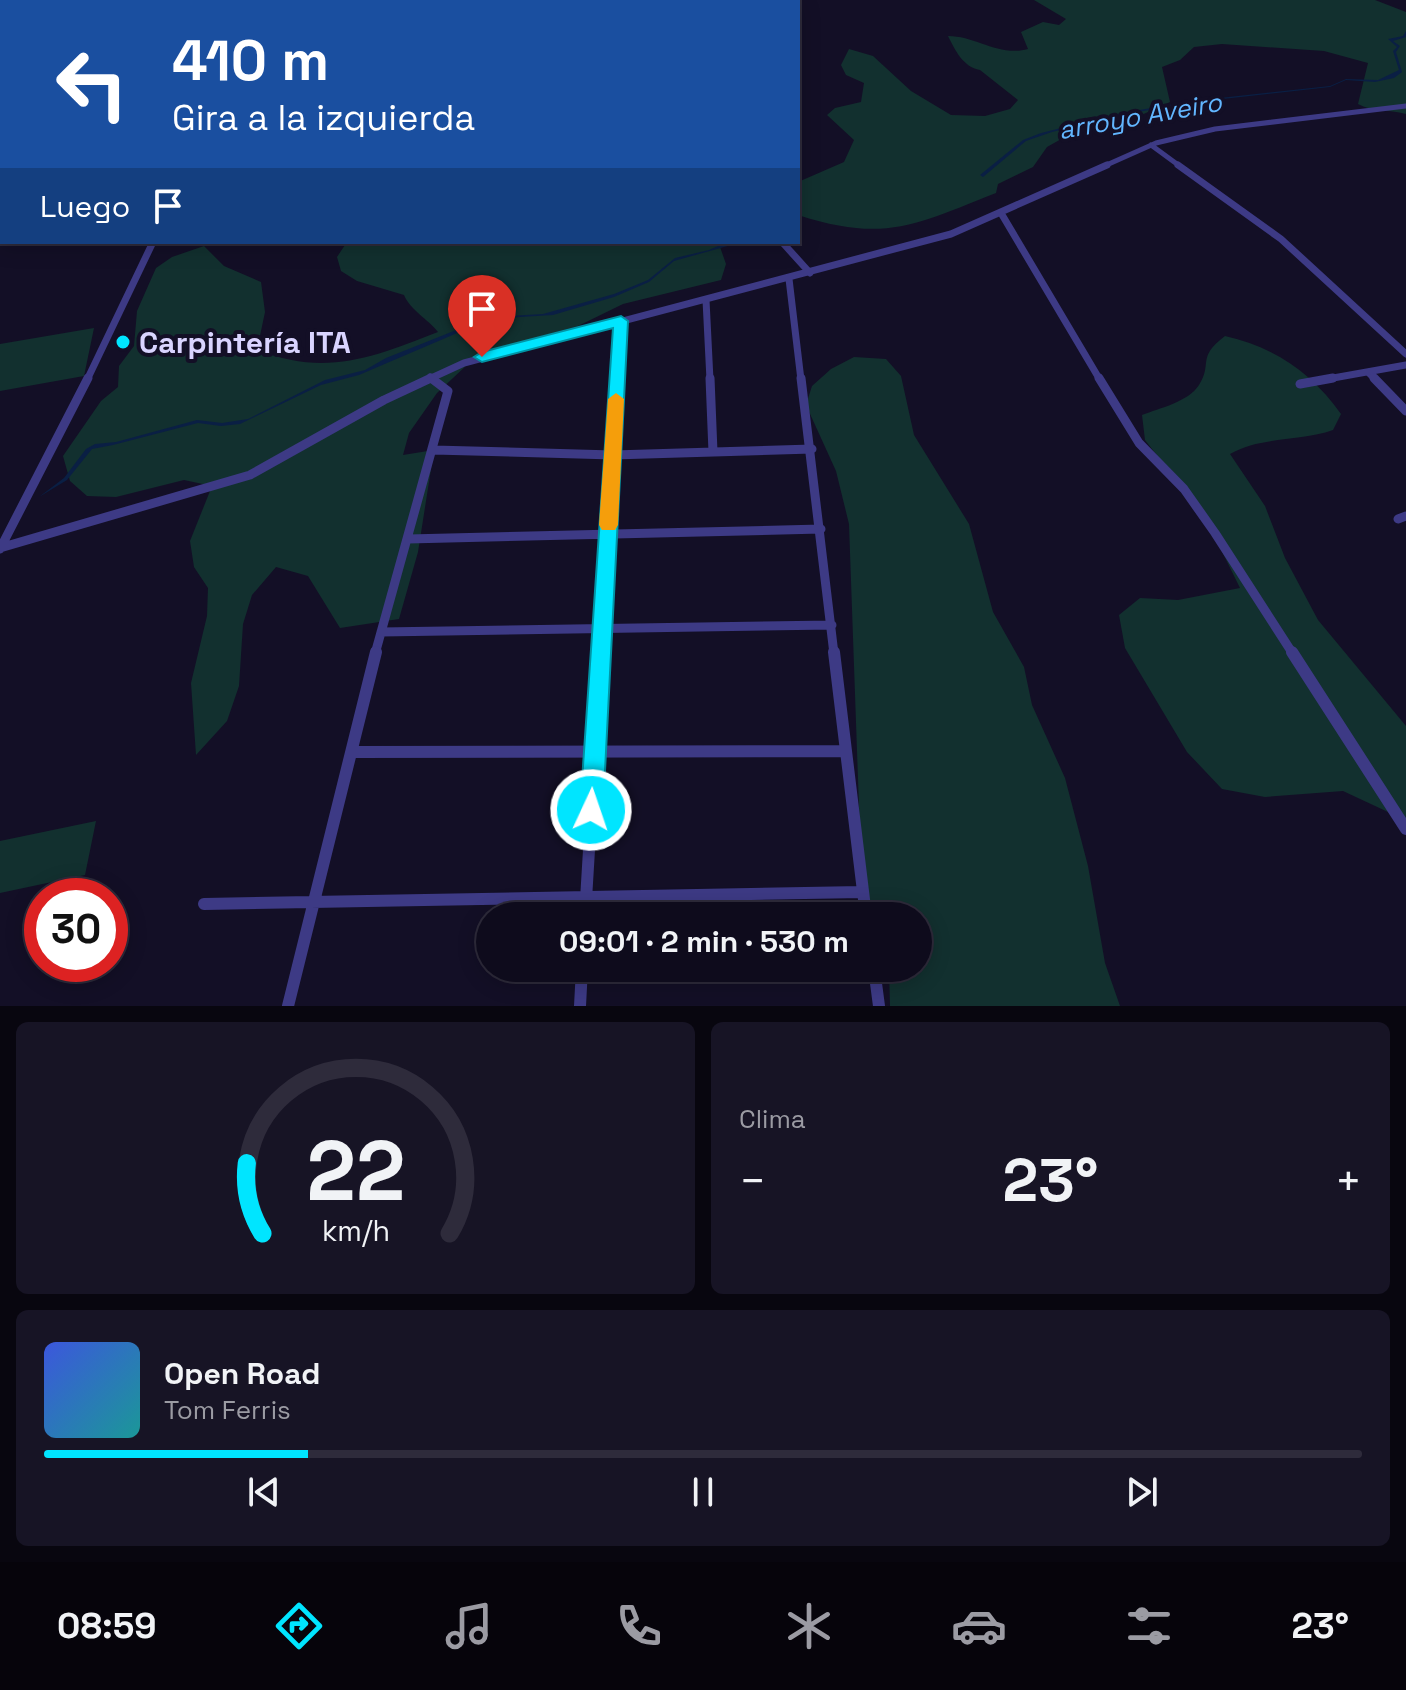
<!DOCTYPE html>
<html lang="es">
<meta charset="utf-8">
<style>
:root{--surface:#0e0b1c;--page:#171425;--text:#f1f3f6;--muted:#9b9ba3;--line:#2e2b3b;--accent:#00e5ff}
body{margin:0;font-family:"Space Grotesk",sans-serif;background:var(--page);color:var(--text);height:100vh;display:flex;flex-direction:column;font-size:30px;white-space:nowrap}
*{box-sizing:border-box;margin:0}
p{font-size:26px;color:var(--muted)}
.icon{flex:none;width:44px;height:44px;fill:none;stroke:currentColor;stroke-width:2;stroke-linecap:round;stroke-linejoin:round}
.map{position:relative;height:1006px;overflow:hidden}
.drawer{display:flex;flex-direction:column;gap:16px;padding:16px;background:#08060f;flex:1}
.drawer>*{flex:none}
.hud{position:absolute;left:0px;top:0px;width:800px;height:244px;box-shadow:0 4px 20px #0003,0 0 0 2px var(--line);background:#1a4fa0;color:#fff;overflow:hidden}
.speed{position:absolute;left:24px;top:878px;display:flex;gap:16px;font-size:40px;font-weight:700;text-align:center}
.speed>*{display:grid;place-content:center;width:104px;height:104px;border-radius:50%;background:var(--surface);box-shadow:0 4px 20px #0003,0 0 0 2px var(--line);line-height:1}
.speed .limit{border:12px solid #d22;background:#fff;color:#111}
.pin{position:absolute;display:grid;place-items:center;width:68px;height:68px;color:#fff;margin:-82px -34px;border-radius:50% 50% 50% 0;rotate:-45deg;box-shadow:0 0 8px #0007}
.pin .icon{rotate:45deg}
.me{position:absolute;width:88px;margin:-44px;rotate:3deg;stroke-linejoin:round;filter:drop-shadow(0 0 6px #0008)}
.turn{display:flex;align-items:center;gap:28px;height:168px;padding:0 40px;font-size:36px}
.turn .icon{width:104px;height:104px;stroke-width:2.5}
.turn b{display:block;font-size:56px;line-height:68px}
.then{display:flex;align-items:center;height:76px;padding:0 40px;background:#0003;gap:16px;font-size:30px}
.big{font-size:60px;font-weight:600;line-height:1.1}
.drawer .card{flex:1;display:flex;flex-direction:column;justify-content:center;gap:12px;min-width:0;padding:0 28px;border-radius:12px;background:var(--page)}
.drawer .dial{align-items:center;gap:0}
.dial svg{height:208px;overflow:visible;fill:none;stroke:var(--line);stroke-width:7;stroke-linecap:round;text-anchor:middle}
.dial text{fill:var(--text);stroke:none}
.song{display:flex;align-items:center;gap:24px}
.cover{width:96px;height:96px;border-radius:12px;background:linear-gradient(135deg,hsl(230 70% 55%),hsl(180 70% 35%))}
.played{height:8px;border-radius:4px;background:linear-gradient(90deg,var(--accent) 20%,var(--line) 20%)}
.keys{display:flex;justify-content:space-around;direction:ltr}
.heat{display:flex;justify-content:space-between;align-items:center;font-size:44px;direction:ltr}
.drawer .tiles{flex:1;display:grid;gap:16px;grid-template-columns:1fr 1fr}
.card:last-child{grid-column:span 2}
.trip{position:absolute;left:476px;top:902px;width:456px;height:80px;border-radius:40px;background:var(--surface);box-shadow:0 4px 20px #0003,0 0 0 2px var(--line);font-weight:600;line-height:80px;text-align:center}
.tabs{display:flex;height:128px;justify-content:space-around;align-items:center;background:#06040b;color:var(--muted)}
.tabs .icon{width:56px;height:56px}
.tabs .on{color:var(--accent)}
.tabs b{font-size:36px;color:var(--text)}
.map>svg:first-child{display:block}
.green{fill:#12302f}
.water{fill:#0a1f44}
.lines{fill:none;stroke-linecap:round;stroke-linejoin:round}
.street-far3{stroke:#3d3a85;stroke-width:5}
.street-far2{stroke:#3d3a85;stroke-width:7}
.street-far1{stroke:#3d3a85;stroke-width:9}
.street{stroke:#3d3a85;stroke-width:12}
.primary{fill:#c25bff;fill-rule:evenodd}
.route{fill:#00e5ff;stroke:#0095a6;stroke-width:2}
.slow{fill:#f59e0b}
.poi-dot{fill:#00e5ff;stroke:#130f26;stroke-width:3}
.labels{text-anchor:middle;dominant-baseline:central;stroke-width:8;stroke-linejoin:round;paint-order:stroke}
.far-water-label{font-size:26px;font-style:italic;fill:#62b6ff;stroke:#130f26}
.poi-label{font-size:30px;font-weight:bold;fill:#d9d4ff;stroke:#130f26;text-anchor:start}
</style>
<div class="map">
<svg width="1406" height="1006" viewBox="0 0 1406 1006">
<rect width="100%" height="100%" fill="#130f26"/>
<path class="green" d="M1034,0H1375L1406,12V114C1388,109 1372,112 1358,104L1368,63L1324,51L1222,44L1194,47L1180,60L1162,67L1170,102L1137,117L1063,138L1047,147L1033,167L998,184L996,193C915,225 885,243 798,215V182L844,162L854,140L827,115L835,108L861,102L864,83L846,75L841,65L849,49L873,56L911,91L951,115L985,116L1010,109L1018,100L980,70C963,67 955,50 948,36C976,36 999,57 1028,49L1021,32L1043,22L1059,25L1066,19Z
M347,242H709L719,244L726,264L721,280L623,304L578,326L505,346L469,363L437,393L409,433L403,455L434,450L418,552L399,619L340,628L308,576L276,567L252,595L243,624L239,686L227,721L196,755L191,683L207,616L208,588L194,567L190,541L212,486L184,480L116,497L87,496L70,481L63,456L101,401L118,387L119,366L134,346L137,311L156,268L172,257L204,246L224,266L261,282L265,312L257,350C326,377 374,357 438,332C428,319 410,310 404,295L357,281L341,271L337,257Z
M94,328L84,376L0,391V344Z
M1225,336C1274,347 1312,373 1341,414L1333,430C1299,442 1261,436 1230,454L1265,506L1285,558L1318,620L1406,726V835L1388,812L1343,791L1265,797L1222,789L1187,752L1125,648L1119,615L1140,598L1178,600L1240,588L1205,517L1145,440L1142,415C1160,408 1188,402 1199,385C1213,363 1196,358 1225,336Z
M854,357L886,359L901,376L914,435L969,524L993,612L1024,667L1032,705L1065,778L1088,866L1105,963L1120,1006H890L889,968H918V916H871L862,892L849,524L836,471L806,405L812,386L831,369Z
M96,821L85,875L0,893V841Z"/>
<path class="water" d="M1406,31V37L1393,41L1400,46L1396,52L1402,72L1394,78L1375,82L1346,80L1330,87L1196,102L1126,114L1052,132L1026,141L983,177L980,175L1023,140L1041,133L1122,113L1192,101L1330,86L1346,79L1378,80L1399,70L1393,51L1397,47L1388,39L1403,36Z
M727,242H742L674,261L649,282L614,297L553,315L490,319L359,375L321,385L240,424L221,426L198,423L113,445L92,449L67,480L39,497L64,478L86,449L95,444L116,442L197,420L222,423L248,419L325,380L365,370L386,358L489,317L543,314L614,294L648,280L675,258L709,250Z"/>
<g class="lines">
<path class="street-far3" d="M1151,145L1181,167
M1102,167L1156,143L1215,129L1406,106"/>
<path class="street-far2" d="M1178,165L1281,239L1406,354
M1001,213L1100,380
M782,242L810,273
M789,279L801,380
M706,300L710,380
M1368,372L1376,380
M430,377L434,380
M87,380L153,242
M427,380L464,363L951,234L1107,165
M617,380L621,321
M1322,380L1406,365"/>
<path class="street-far1" d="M710,378L713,452
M801,378L834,654
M1099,378L1139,443L1184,489L1215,533L1293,654
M1374,378L1406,411
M1300,384L1333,378
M434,450L613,455L812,449
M1398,519L1406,516
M408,539L821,529
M0,548L250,475L384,400L431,378
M0,549L88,378
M381,632L832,625
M375,654L448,391L431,378
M601,654L618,378"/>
<path class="street" d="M834,652L866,916
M1292,652L1406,829
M353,752L846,751
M204,904L862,892
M585,916L601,652
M874,968L879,1006
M288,1006L376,652
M580,1006L582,968"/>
<path class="primary" d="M122,0H130L121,2Z
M0,206H2V215H0Z"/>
</g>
<path class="route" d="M621,316L628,321L603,810L600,818L591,821L583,818L580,810L613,328L482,362L474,357L482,352Z"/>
<path class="slow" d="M616,393L624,399L618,525L615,530H602L599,525L608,399Z"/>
<circle class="poi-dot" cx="123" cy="342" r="8"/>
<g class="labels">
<g class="far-water-label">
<text transform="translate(1140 116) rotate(-10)">arroyo Aveiro</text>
</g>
<g class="poi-label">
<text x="139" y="342">Carpintería ITA</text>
</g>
</g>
</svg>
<div class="speed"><div class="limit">30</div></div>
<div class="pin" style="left:482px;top:357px;background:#d93025"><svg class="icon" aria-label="arrive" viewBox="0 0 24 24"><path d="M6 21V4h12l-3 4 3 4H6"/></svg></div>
<svg class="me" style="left:591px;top:810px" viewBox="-20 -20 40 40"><circle r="17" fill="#00e5ff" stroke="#fff" stroke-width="3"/><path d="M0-11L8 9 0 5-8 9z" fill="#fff"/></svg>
<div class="trip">09:01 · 2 min · 530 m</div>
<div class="hud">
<div class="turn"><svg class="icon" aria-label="left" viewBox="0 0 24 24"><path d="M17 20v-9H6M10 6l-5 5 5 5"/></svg><div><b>410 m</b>Gira a la izquierda</div></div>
<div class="then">Luego<svg class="icon" aria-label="arrive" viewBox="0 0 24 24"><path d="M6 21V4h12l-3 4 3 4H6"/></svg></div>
</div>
</div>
<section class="drawer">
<div class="tiles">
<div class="card dial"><svg viewBox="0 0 100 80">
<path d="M14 69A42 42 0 1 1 86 69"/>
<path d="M14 69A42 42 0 0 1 8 42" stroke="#00e5ff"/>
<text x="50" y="56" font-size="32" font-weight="700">22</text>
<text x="50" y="72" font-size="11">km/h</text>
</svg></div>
<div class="card"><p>Clima</p>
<div class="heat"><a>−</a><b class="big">23°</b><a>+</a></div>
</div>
<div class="card">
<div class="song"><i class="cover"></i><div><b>Open Road</b><p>Tom Ferris</p></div></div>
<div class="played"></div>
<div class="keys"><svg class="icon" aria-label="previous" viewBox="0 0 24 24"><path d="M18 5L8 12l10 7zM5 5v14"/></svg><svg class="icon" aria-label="pause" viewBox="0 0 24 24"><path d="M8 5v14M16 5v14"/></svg><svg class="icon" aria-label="next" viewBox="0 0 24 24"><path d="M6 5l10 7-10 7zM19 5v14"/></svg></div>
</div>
</div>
</section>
<nav class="tabs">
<b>08:59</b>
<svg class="icon on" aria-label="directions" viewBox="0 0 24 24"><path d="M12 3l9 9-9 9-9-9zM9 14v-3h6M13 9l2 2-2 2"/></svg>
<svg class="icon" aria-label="music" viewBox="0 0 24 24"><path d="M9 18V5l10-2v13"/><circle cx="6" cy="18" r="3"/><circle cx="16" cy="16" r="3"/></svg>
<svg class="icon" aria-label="phone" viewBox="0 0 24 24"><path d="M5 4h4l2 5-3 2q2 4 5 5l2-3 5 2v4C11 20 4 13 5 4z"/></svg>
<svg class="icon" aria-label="climate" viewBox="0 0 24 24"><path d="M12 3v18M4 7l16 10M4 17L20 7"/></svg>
<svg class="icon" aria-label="car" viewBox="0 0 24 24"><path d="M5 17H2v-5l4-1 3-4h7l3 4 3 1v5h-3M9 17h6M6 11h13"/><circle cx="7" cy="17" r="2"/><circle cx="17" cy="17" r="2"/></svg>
<svg class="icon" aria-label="filters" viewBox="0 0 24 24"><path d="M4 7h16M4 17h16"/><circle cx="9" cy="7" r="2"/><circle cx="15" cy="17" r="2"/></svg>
<b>23°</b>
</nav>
